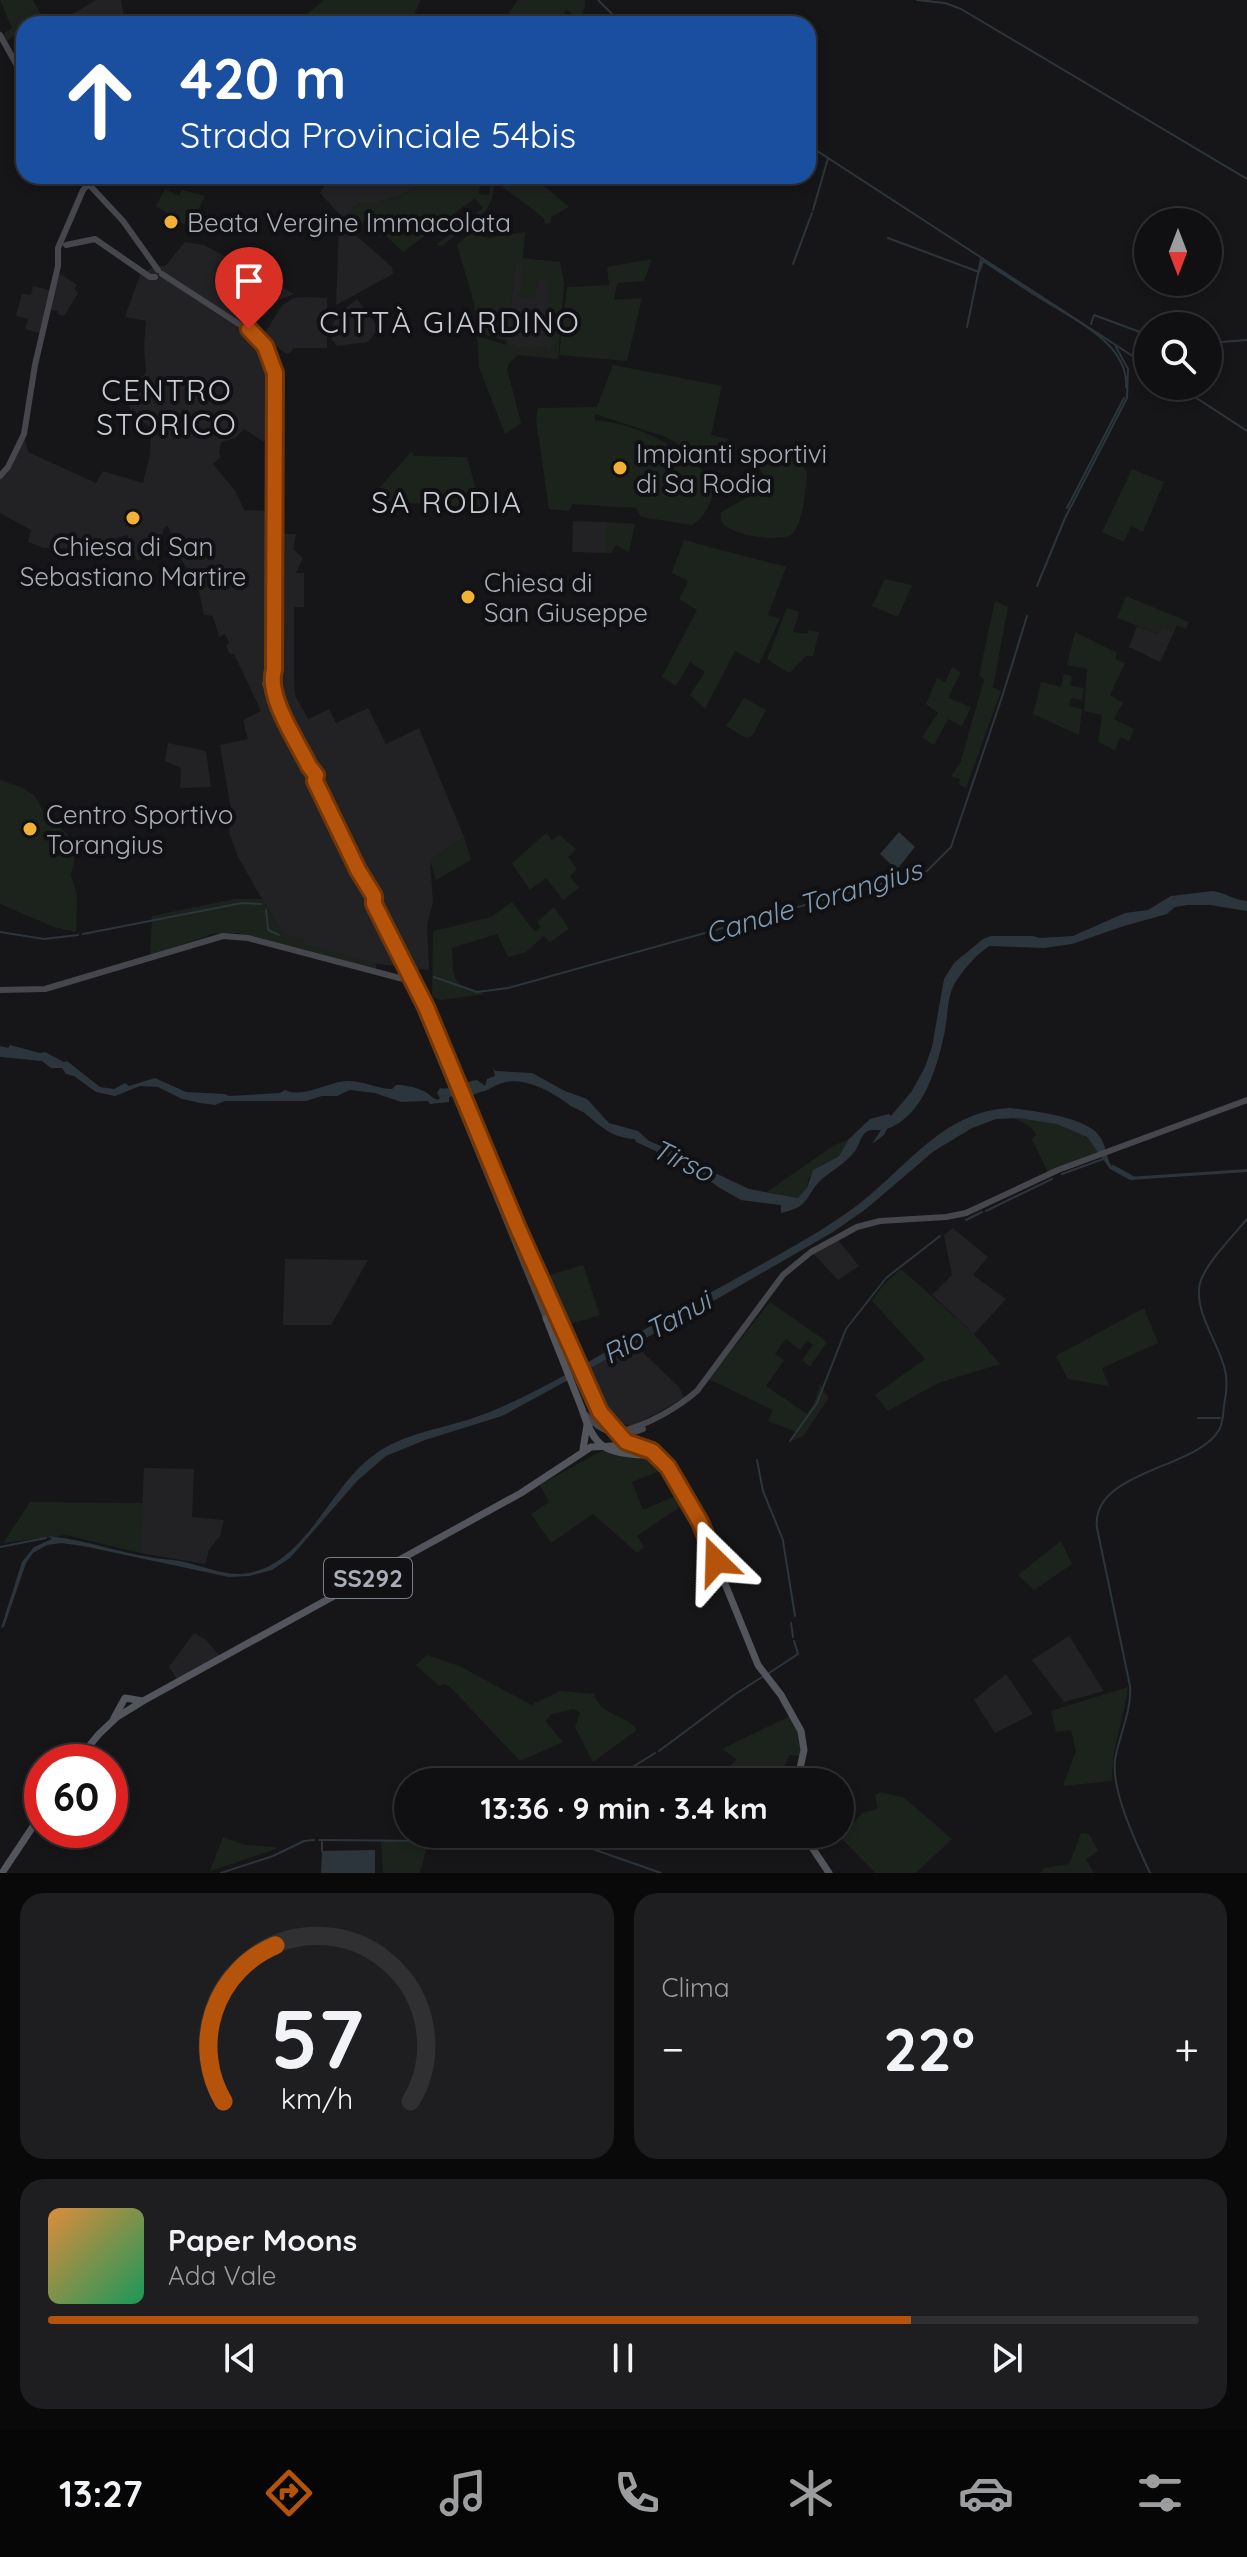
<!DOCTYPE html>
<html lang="it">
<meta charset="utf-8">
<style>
:root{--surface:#101012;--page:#1e1e20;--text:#f1f3f6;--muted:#9c9d9f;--line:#303032;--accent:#b45309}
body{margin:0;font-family:Quicksand,sans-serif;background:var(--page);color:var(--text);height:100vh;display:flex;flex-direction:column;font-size:30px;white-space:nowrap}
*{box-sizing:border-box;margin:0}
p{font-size:26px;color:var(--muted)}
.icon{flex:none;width:44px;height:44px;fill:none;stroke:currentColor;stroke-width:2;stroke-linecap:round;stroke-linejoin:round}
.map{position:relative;height:1873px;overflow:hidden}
.panel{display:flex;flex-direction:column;gap:20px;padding:20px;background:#09090a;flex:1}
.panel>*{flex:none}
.banner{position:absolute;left:16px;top:16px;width:800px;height:168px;border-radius:24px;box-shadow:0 4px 12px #0003,0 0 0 2px var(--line);background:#1a4fa0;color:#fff;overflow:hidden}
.needle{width:52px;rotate:180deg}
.fabs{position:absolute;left:1134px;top:208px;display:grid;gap:16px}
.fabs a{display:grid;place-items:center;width:88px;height:88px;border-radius:50%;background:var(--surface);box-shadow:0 4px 12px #0003,0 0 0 2px var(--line);font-size:40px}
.speed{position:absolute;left:24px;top:1744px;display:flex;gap:16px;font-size:40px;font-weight:700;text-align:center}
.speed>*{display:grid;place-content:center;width:104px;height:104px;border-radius:50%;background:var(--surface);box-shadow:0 4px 12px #0003,0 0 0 2px var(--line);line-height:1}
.speed .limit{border:12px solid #d22;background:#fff;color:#111}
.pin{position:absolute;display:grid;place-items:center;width:68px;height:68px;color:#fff;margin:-82px -34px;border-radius:50% 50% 50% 0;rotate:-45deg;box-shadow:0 0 8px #0007}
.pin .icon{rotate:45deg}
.me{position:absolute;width:88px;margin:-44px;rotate:338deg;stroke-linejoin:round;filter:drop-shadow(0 0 6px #0008)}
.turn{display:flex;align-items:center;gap:28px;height:168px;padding:0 32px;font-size:36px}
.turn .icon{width:104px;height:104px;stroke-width:2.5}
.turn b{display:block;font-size:56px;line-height:68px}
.big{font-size:60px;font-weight:700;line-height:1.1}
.panel .widget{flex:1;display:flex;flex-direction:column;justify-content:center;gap:12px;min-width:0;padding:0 28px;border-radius:24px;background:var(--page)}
.panel .dial{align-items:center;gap:0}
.dial svg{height:208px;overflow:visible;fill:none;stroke:var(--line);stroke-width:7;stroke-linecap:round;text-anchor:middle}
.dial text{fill:var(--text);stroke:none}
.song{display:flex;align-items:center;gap:24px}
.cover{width:96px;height:96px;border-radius:12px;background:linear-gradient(135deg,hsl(30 70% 55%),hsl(150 70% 35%))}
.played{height:8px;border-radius:4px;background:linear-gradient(90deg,var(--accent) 75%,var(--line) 75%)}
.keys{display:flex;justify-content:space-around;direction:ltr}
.heat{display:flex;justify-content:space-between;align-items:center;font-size:44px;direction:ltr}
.panel .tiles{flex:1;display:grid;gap:20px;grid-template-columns:1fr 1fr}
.widget:last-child{grid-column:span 2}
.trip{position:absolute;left:394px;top:1768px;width:460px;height:80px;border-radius:40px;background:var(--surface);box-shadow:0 4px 12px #0003,0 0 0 2px var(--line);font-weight:700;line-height:80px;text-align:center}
.tab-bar{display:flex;height:128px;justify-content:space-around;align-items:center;background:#060607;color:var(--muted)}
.tab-bar .icon{width:56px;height:56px}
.tab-bar .active{color:var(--accent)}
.tab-bar b{font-size:36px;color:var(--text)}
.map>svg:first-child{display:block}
.built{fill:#222225}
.green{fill:#1c231d}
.water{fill:#2c353c}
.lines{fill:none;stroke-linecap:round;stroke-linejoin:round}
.stream{stroke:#2c353c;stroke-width:2}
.canal{stroke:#2c353c;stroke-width:4}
.secondary{stroke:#45474d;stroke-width:6}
.primary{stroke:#53555c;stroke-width:7}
.secondary-bridge{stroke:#45474d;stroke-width:6}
.primary-bridge{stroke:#53555c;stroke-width:7}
.route-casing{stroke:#753606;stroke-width:20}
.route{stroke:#b45309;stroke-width:14}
.poi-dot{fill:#f2b134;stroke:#111113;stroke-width:3}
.labels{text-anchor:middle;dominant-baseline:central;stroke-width:8;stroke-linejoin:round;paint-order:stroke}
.shield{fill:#111113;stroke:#7b7e86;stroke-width:2}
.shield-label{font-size:24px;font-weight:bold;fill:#a8adb8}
.poi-label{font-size:26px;fill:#a8adb8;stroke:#111113;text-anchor:start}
.water-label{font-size:28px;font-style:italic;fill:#7f9bb3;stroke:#111113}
.quarter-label{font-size:30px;letter-spacing:2px;fill:#c9ccd4;stroke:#111113}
</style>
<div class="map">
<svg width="1247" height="1873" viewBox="0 0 1247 1873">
<rect width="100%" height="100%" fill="#161618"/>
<path class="built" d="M96,0H121L125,24H78L72,14Z
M331,176H425L426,177L419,186L404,194L379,202H361L343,218L320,193Z
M342,223L392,267L393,274L336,305L339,225Z
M185,242L204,245L294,294L273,302L252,297L239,324L258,344L270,366L275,417L273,429L264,442L244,429L235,438L221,442L219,453L221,457L213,464L236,492L244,510L273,511V534H296L293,549L303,558L296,573H304V607H294V682L295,695L308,719L329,709L336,723L368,708L386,744L419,728L464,837L430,861L433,902L427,925L429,970L362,962L304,945V940L282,934L238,857L229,832L232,816L220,745L248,739L243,720L261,711L234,654H230L226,646L229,643L225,634L219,637L213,616L204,615L197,582L180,558L168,526L164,528L160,545L154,553L137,561L127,535L117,538L103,549L44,548L28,542L31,530L0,513V476L22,438H25L28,452L96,483L103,471L143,483L150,455L151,428L132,413L123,394L146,373L144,346L146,321L125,317L140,275L154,267L165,266Z
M516,258L560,262L564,285L557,353L506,348Z
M59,273L77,285L74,289L78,293L64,316L58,314V311L50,310Z
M33,286L50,290L40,333L25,329L28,319L16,316L22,294L31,295Z
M309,297L327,298V348H294L290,353L286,354L277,347L270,348L262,338L282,305L294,298Z
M357,299L379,328L368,342L337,346L332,340L333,324L337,316Z
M573,521L605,522V553L572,552Z
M1137,626L1158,634L1163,627L1174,632L1160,662L1129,647Z
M168,743L206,751L211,787L180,788L181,768L165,761Z
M953,1228L988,1257L973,1275L1006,1299L974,1334L932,1295L952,1275L944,1235Z
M837,1239L859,1266L838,1280L813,1253Z
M285,1259L368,1260L331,1325H283Z
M634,1344L679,1387L684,1398L633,1426L620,1424L605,1414L585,1371Z
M144,1468L194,1469L192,1517L224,1520L220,1536L209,1550L205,1564L140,1553Z
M194,1633L205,1639L222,1658L178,1681L169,1667Z
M1069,1636L1104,1691L1064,1702L1032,1660Z
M1006,1674L1033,1714L995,1733L974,1700Z"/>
<path class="green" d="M0,0H33L44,20L36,24H24V28L7,41L3,34L12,28Z
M324,0H420L411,24H295Z
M518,0H585V7L578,24H573L574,15L566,10L557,24H501Z
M425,176H481L479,194L489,195L491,177H494C494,195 492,208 476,219L473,216L483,208L475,198L451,216L459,227L469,219L471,223L442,246L437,244L453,232L445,221L403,252L380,230L370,215L362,224L343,218L361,202H379L404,194L419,186Z
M501,176H532L569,207L551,217V223L545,224L544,218L500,185Z
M165,189L179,196L182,190L205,196L191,224H184L156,206Z
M525,232L523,258L560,263L564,283L558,359L518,355L509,363L507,369L521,423L505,434L479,367L477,336L507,345L516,344V349L524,346L535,351V347L548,346V352H551L552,336H541L545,332H552L543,328L547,315L549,281L540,280L534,299L520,297L523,265L516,260L510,311L517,313L515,324H509L507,341L476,332L474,303L457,245L470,233L489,238Z
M652,259L644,281L617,283L614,300L642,298L627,361L559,355L567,287L609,285L607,267Z
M613,365L722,386L711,435L728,439L715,458L704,459L666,437L595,414V420C617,422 643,430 662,441C676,449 697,463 707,476C720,492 707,516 692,525L641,517L636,508L572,504L569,511L549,509L536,420L538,408L597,407Z
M761,450L797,458L807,472C806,488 803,524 792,534C781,543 734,535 724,525C720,521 721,517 721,512L770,485L750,453Z
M412,451L414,456L467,457L481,508L372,500V496Z
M1132,469L1164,482L1143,532L1131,526L1124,542L1102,532Z
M605,522L635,524L629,552L616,545L611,553H605Z
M684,540L786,567L768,615L780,619L759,664L735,651L705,709L690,695L705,672L690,662L676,686L662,677L697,610L679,599L688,581L672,573Z
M885,579L912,585L898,617L872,606Z
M1126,596L1189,622L1186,629L1177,625L1174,632L1163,627L1159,634L1117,618Z
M995,601L1008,607L993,687L1001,691L966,788L959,784L960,779L951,776L960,764L984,680L979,675Z
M787,608L799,612L793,632L807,634L809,630L819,632L813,656H806L789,673L767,659Z
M1075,632L1117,653L1115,659L1125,663L1110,695L1123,703L1114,719L1134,729L1129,741L1120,737L1115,750L1098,742L1102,715L1084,711L1087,669L1067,665Z
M952,667L961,672L948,698L971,707L962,726L948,719L934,745L922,737L938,713L926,704L937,678L945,682Z
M1064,674L1072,676L1070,686L1084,688L1082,700L1071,698L1069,706L1082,709L1079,735L1033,714L1041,682L1061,687Z
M744,698L766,710L752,736L746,738L726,726Z
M0,780L23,788L35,796L43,811L78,845L71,875L77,895L76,932L54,927L0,904Z
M546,833L552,840L560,835L576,849L568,857L577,869L570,876L579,888L563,900L546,878L530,890L512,863Z
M464,837L471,860L436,880L430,861Z
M235,899H262L282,934L304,940V944L375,963L378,972L237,933L212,934L150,956L152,916Z
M512,902L535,932L541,927L537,922L554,907L569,929L550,942L544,936L526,952L508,957L497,934L452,948C453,980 452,986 485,994L441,1000L432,997L433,931L491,917Z
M1014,1118C1045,1117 1080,1125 1100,1151L1048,1173L1032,1139L1036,1135L1031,1127Z
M849,1139L840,1156L822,1164L812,1174L808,1180L807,1188L799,1198L767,1192L833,1146Z
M583,1265L600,1315L565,1326L544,1277Z
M901,1269L974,1334L1000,1364L938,1383L888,1411L875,1395L925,1359L872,1301L884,1284Z
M770,1302L827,1342L810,1367L802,1360L813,1345L807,1341L800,1350L786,1339L775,1354L784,1360L766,1386L807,1414L814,1404L820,1384L829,1398L803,1436L791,1441L796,1432L768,1421L773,1410L709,1379Z
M1144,1308L1158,1343L1102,1368L1109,1386L1068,1379L1056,1356Z
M603,1450C624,1461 649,1451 665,1469L632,1482L643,1510L677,1495L684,1504L637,1536L644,1547L637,1553L593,1514L551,1543L531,1514L549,1502L540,1485Z
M30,1502L143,1503L140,1553L66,1535L3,1543Z
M1061,1541L1072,1564L1034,1590L1018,1575Z
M427,1655L462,1667L531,1705L560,1691L594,1694C601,1717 624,1713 637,1730L593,1762L575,1727L580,1713L574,1709L552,1714L545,1721L563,1742L520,1761L452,1689L445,1684L439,1686L418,1667L416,1665Z
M1128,1687C1124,1719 1111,1749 1112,1781L1063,1786L1076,1751L1071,1730L1056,1732L1051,1711Z
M790,1716L801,1736L800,1756L789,1755L779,1782H726L725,1773L736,1759L722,1749Z
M880,1792L903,1797L952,1839L916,1873H875L841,1838L862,1813L878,1809L875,1795Z
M1081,1833L1089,1834L1098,1851L1086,1859L1094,1873H1040L1044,1868L1069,1864Z
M223,1837L245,1845L275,1847L276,1849L210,1871Z
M381,1841L428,1842L420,1873H383Z"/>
<path class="water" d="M899,832L915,847L899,867L901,876L897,877L896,869L880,854Z
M1213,891C1226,893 1234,900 1247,901V911L1210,905H1188L1175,907L1167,914L1124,926L1072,944L1044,948L990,946C978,952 959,974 953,987C947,1000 948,1016 945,1030C938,1065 924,1116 887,1129L884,1135L872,1144L881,1130C875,1130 868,1129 864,1134C860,1138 859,1146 855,1151C846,1163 834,1169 822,1179C804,1196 812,1206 781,1213V1205L741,1200L718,1187L697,1170L636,1142L635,1139C613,1138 601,1127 587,1115C583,1111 576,1109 571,1106C549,1090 517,1071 491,1088C484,1093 476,1091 469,1098L459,1094L449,1097V1102L430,1104L428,1101L401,1102L375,1093L350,1090L337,1096H322L306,1101H225L215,1105L200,1103L182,1099L158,1087L140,1086L115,1096L96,1092L74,1076L66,1074L62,1068H51L42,1061L0,1057V1046L8,1048L10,1045L40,1053L45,1052L64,1062L67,1061L100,1087L114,1089L125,1083L129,1086L155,1078L186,1092L225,1094L229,1096L280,1093L285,1090C305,1099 328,1081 348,1081C364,1081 378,1089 392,1089L396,1085C404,1085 415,1087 421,1090C428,1092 431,1098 438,1100L440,1098L437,1093L440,1088C450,1091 464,1082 477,1080L485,1086L487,1079L495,1076L493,1067L495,1071L532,1073L565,1091L587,1099L609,1123L638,1131L649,1141L710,1167L713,1172L749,1189L798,1198L807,1188L813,1170L839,1156L849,1139L870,1119L889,1114L891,1116L912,1091L925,1067L932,1047L944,979L954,963L983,939L991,936H1033L1040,938L1073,936L1125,913L1148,910L1171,896Z
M1010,1108C1033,1111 1079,1116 1096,1132C1107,1143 1105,1156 1112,1167L1128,1177L1247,1169V1172L1130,1180L1110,1169L1087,1137L1057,1124L1018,1118L996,1119L972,1128L934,1151L866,1209L833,1232L710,1303L502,1416L425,1440L386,1456L357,1481L290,1558L272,1570L249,1576L229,1577L88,1547L62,1543L47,1545L33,1553L26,1563L4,1627L1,1628L22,1562L34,1547L52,1539L48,1536C90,1540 130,1557 172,1560C198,1562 222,1578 249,1573C308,1561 329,1487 374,1455C403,1433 442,1429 476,1417C494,1411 513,1402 531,1393C574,1372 616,1345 658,1322C712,1291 768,1262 821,1230C838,1219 855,1208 870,1195C914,1158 948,1111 1010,1108Z
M375,1850V1873H321L322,1851Z"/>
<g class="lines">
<path class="stream" d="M598,0L622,24
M917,0L945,3L961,9L1247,179
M808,145L1148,366
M813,210L828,158
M888,238L979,272L983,261L1035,295
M793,264L812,213
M1037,296C1070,318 1129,342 1126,387
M1091,324L1094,315L1148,335
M967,327L981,259
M1208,343L1247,340
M1178,386L1247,431
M1067,508L1124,398
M1037,586L1065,518L1127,398L1128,369L1116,347
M266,910L268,930L279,935
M0,932L44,939L78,935
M83,934L242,903L261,904
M434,977L477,992L508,988L927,871L951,847L1003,694L1027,616
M1062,1174L1106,1158
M986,1211L1052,1179
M966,1220L982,1212
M1198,1418H1220
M790,1441L817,1403L846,1329L886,1278L940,1236
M757,1460L763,1491L783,1540
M783,1541L795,1616
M0,1547L46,1538
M791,1623L793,1637
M769,1673L798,1654L794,1641
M659,1751L734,1695L762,1677
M614,1782L620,1775L655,1753
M576,1839L580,1834
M319,1840L435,1841
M322,1842V1851
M438,1842L490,1838L584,1846L661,1873
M221,1873L273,1856L304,1841L314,1840
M1150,1873C1137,1845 1111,1791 1115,1760C1119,1735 1132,1711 1130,1686L1097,1528C1090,1471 1197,1469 1219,1430C1223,1423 1223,1414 1224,1406C1226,1394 1228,1382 1225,1370C1219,1343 1193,1311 1200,1283C1205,1264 1234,1235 1247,1219"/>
<path class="canal" d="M1113,1167L1133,1178"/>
<path class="secondary" d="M0,35L24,78
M81,176L123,221L158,270
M66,245L95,239L150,277H155
M162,274L256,335C276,356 275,380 276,408L274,670L272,678
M0,476L8,467L24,434L35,365L58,266V248L83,190L88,185
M0,990L45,989L223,936L248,938L407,980
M547,1320L413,993L265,684L267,678L273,680C273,706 298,745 310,769L315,774V781L358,870L373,895L374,904L426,1007L524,1242L606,1419
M622,1431C648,1425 677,1408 697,1391L783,1275L811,1252L857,1227L880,1221L946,1217L966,1213L1058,1170L1247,1100"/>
<path class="primary" d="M546,1318L582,1409
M583,1449L587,1425L600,1418L612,1423L617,1433L632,1444
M114,1718L125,1698L143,1701
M76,1762L99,1734L117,1717L143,1701L521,1493L591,1447L633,1445L652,1451L662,1460L700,1522L758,1665L781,1695L801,1731L804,1750L797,1782
M803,1834L829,1873
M2,1873L42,1813"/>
<path class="secondary-bridge" d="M586,1415C601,1433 621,1438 643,1429"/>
<path class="primary-bridge" d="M582,1409C594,1448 605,1453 645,1455"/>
</g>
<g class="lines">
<g class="route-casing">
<path id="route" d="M249,329L265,346L275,373L274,670C266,696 297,741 309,766L316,775L315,781L358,870L374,896V904L426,1007L517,1226L600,1412L626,1442L652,1451L668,1467L700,1522L716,1561"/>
</g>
<use href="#route" class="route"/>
</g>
<g class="poi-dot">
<circle cx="171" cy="222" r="8"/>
<circle cx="620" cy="468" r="8"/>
<circle cx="133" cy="518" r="8"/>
<circle cx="468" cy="597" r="8"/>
<circle cx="30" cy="829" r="8"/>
</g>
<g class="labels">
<rect class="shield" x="324" y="1558" width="88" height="40" rx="6"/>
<g class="shield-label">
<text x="368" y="1578">SS292</text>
</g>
<g class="poi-label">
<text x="187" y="222">Beata Vergine Immacolata</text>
<text x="636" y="453">Impianti sportivi<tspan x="636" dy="30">di Sa Rodia</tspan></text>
<text x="133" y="546" text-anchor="middle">Chiesa di San<tspan x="133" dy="30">Sebastiano Martire</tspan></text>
<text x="484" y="582">Chiesa di<tspan x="484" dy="30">San Giuseppe</tspan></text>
<text x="46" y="814">Centro Sportivo<tspan x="46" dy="30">Torangius</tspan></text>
</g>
<g class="water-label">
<text transform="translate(813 901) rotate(-17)">Canale Torangius</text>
<text transform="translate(683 1160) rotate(25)">Tirso</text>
<text transform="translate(656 1327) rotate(-29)">Rio Tanui</text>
</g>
<g class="quarter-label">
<text x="450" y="322">CITTÀ GIARDINO</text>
<text x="167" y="390">CENTRO<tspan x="167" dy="34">STORICO</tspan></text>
<text x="447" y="502">SA RODIA</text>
</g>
</g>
</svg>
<div class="fabs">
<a><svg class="needle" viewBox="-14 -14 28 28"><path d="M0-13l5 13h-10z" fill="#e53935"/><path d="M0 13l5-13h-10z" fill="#9c9d9f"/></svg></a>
<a><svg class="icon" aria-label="search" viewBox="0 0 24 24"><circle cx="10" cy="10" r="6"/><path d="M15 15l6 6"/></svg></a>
</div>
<div class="speed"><div class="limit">60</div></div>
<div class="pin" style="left:249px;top:329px;background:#d93025"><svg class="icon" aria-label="arrive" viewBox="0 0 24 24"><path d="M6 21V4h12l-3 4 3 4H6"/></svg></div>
<svg class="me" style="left:716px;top:1561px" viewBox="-20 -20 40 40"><path d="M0-17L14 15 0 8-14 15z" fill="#b45309" stroke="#fff" stroke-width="4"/></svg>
<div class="trip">13:36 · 9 min · 3.4 km</div>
<div class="banner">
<div class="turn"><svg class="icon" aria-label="ahead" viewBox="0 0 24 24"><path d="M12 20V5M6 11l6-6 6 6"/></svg><div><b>420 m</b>Strada Provinciale 54bis</div></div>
</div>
</div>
<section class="panel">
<div class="tiles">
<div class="widget dial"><svg viewBox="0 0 100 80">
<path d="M14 69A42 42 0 1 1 86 69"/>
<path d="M14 69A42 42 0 0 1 34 9" stroke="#b45309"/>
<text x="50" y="56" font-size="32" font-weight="700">57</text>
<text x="50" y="72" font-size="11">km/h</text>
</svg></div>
<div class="widget"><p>Clima</p>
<div class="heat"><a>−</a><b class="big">22°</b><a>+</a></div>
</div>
<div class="widget">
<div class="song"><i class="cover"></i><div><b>Paper Moons</b><p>Ada Vale</p></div></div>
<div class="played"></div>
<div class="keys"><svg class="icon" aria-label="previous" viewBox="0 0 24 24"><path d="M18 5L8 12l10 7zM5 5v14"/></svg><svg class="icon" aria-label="pause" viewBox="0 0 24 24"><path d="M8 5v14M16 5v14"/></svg><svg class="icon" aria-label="next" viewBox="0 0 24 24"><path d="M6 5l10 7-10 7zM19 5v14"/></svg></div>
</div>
</div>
</section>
<nav class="tab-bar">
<b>13:27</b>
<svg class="icon active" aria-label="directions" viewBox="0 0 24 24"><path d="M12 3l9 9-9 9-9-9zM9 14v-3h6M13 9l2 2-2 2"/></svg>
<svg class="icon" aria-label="music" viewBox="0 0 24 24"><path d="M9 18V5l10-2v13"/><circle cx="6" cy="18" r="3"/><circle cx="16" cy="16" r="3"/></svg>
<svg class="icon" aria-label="phone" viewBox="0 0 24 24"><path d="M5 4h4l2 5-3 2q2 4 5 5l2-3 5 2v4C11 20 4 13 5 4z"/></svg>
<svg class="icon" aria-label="climate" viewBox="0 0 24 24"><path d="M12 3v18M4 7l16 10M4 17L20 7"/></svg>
<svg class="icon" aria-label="car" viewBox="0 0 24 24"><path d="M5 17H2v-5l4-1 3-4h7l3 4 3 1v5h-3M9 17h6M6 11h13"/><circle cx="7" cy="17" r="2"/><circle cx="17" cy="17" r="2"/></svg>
<svg class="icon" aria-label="filters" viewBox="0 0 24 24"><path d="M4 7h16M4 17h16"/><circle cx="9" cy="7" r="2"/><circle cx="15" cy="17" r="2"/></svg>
</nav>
